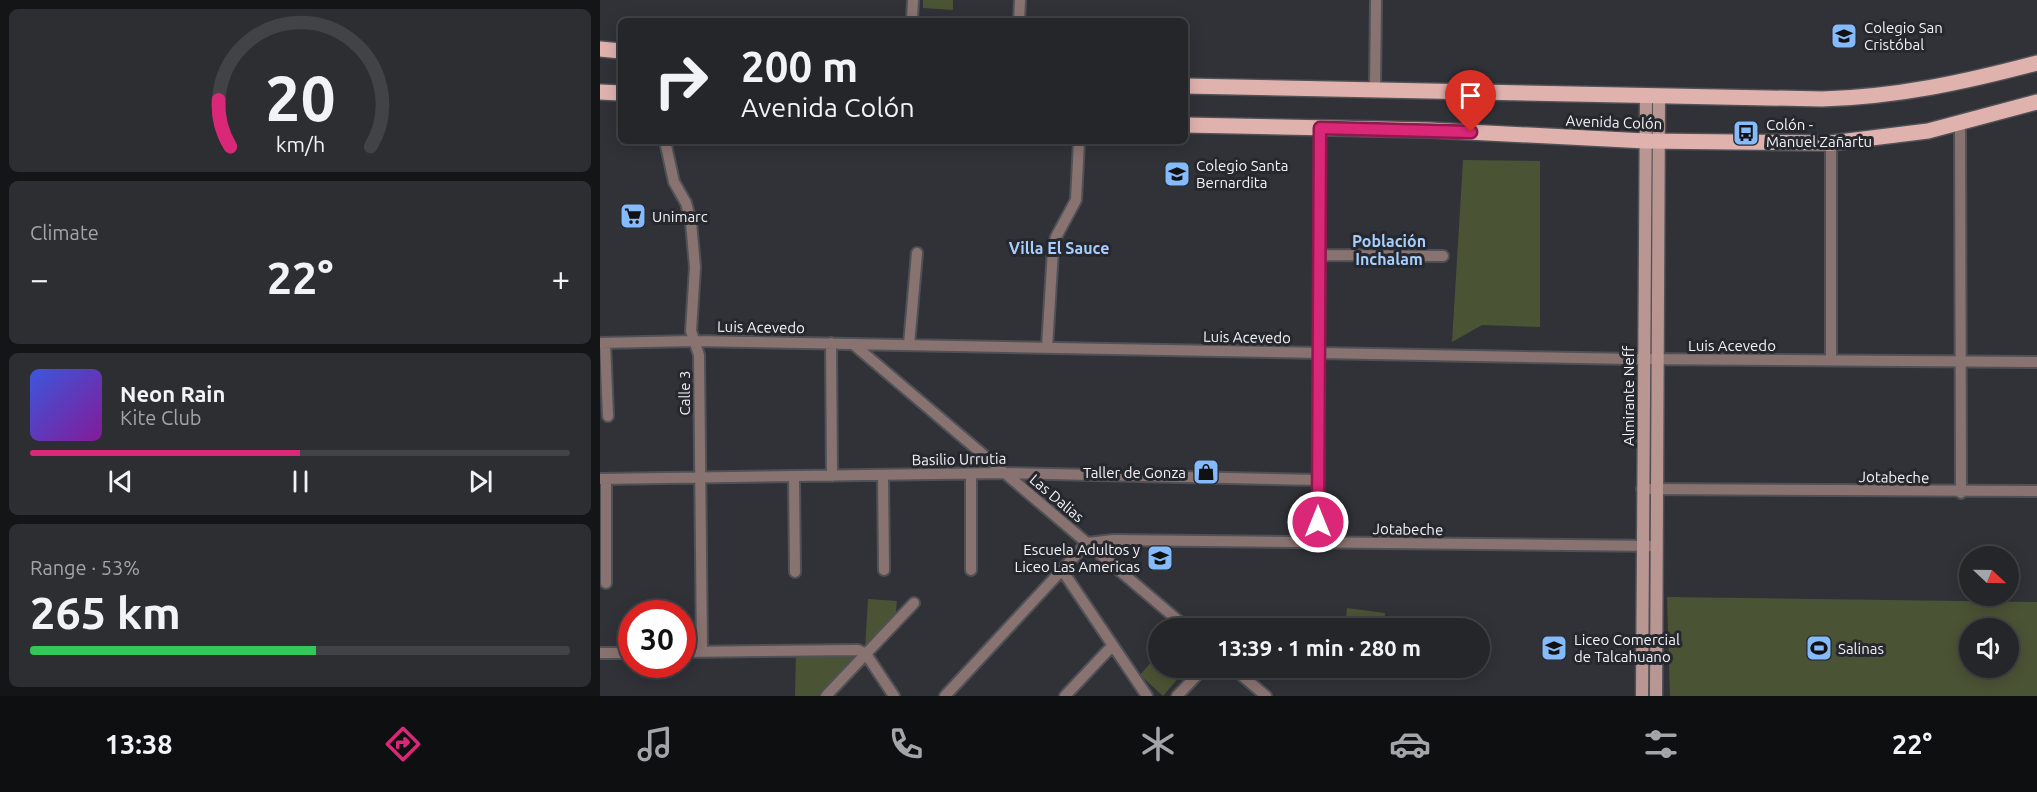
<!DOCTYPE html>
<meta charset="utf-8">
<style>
:root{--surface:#24262a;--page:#2c2e32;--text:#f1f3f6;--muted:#a3a5a8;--line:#414347;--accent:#db2777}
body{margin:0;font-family:Ubuntu,sans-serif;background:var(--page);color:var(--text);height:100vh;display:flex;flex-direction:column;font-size:22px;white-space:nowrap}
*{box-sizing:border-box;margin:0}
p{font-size:20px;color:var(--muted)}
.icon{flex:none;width:33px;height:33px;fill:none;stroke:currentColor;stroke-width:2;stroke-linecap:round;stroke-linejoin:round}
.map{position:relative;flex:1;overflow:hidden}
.drawer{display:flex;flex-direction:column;gap:9px;padding:9px;background:#141517;width:600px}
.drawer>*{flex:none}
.banner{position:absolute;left:18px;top:18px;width:570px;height:126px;border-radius:9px;box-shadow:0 3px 15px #0003,0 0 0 2px var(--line);background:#24262a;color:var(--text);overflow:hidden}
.needle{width:39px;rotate:112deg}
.buttons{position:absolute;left:1359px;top:546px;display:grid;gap:12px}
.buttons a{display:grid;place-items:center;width:60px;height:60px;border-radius:50%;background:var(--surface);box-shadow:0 3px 15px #0003,0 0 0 2px var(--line);font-size:30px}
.speed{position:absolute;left:18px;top:600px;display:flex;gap:12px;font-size:30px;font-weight:700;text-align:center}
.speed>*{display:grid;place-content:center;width:78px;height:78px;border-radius:50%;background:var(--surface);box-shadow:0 3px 15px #0003,0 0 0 2px var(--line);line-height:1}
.speed .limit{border:9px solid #d22;background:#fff;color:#111}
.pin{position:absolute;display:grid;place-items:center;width:51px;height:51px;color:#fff;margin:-62px -26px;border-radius:50% 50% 50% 0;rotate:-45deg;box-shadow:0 0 6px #0007}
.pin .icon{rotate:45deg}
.me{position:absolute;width:66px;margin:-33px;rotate:0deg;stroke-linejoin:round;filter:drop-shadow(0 0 4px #0008)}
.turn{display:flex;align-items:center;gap:21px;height:126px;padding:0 24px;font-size:27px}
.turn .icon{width:78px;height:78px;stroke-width:2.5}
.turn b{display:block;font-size:42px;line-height:51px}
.big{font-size:45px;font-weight:700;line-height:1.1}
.drawer .widget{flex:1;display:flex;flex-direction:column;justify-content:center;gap:9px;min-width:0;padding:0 21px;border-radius:9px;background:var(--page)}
.drawer .dial{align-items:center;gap:0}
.dial svg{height:156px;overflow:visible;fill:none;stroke:var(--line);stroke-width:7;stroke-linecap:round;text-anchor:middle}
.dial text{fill:var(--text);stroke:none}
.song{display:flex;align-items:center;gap:18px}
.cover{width:72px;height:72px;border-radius:9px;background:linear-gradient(135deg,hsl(230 70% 55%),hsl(290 70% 35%))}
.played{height:6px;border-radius:3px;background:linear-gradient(90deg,var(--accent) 50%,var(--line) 50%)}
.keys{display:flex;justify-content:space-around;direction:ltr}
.heat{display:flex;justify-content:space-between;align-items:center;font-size:33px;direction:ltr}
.charge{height:9px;border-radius:4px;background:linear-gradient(90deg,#34c759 53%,var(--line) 0)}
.trip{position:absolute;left:548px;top:618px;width:342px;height:60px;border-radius:30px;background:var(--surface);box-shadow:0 3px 15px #0003,0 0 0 2px var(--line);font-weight:700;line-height:60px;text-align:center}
.tab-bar{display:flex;height:96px;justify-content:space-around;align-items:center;background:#0e0f11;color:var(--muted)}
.tab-bar .icon{width:42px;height:42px}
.tab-bar .current{color:var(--accent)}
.tab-bar b{font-size:27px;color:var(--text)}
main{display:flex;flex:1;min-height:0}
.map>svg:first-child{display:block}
.green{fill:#4b5335;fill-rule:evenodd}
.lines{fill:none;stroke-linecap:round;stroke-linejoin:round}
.street-casing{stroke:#4f5157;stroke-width:14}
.secondary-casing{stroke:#4f5157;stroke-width:15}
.primary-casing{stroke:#4f5157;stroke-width:18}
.street{stroke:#897370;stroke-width:10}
.secondary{stroke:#ba9693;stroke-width:12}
.primary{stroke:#e0b2ae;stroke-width:15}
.route-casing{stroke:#8e194d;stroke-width:15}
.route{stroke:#db2777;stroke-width:10}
.labels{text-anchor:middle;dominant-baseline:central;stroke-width:6;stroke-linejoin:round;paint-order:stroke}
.poi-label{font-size:15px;fill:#f1f2f7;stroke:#26282e;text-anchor:start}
.street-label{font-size:15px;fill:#f1f2f7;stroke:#26282e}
.neighbourhood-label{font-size:16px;font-weight:bold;fill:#a6cefe;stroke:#26282e}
</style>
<main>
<section class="drawer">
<div class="widget dial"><svg viewBox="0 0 100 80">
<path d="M14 69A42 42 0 1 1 86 69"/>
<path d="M14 69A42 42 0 0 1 8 45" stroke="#db2777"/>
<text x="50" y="56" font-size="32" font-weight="700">20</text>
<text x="50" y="72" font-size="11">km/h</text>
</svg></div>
<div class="widget"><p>Climate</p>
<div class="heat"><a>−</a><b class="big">22°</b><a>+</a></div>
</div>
<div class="widget">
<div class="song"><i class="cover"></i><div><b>Neon Rain</b><p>Kite Club</p></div></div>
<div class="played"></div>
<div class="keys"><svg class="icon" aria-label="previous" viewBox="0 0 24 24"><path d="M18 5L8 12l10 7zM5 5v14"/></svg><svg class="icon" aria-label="pause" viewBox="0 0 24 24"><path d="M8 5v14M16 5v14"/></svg><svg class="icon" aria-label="next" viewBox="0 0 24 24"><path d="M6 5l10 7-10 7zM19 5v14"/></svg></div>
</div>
<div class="widget"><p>Range · 53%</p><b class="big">265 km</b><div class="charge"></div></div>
</section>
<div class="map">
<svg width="1437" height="696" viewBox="0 0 1437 696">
<rect width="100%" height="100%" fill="#303238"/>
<path class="green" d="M323,0H353V10L323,8Z
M863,160L940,161V327L882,325L852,342Z
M1067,597L1437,602V696H1070ZM1370,628H1408V668H1370Z
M268,599L297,601L295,620L265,649Z
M747,608L785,613L784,628H745Z
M196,653L259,654L221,696H195Z
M558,654V668H587L563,696L540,675Z
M740,668H779L778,678L739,673Z"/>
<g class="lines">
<g class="street-casing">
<path id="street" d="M312,21L313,0
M419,21L420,0
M775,90L776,0
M1360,123L1361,493
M65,141L74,182L86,203L91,222L95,267L91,331L99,355L102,652
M1231,143V360
M720,255L843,256
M0,343L93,341L1033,359L1437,362
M5,343L8,416
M231,343L232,476
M253,344L587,628
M309,345L317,253
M447,348L453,249L456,237L476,200L479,141
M283,475L284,570
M194,477L195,572
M0,479L404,473L718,480
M1042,489L1437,491
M718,543L720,128
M371,570V474
M462,570L547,696
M6,583V479
M82,652L258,650L266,654L294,696
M0,653H32
M633,668L666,696
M226,696L314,603
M345,696L487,543L513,540L1057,546
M465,696L512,646
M577,696L604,668"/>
</g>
<g class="secondary-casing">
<path id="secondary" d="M1042,696L1046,96
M1056,696L1059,97"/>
</g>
<g class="primary-casing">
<path id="primary" d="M0,49L21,51
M585,86L1222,99C1297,97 1365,82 1437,63
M0,92L21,93
M585,125L829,130L1046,141L1231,143L1328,131L1437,102"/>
</g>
<use href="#street" class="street"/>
<use href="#secondary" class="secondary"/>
<use href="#primary" class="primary"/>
</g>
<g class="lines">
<g class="route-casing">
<path id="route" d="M718,522L720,128L871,132"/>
</g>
<use href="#route" class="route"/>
</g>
<defs>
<g id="school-square" transform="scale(1.35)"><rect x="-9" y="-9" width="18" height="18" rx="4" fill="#85bbfb" stroke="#26282e"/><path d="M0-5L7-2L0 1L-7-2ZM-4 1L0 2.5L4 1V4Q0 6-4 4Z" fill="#111"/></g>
<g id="bus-square" transform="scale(1.35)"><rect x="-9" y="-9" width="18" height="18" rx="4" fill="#85bbfb" stroke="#26282e"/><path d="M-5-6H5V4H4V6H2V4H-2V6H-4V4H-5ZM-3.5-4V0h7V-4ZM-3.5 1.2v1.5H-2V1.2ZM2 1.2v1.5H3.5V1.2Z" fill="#111"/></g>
<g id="supermarket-square" transform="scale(1.35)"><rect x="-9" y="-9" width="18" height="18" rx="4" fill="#85bbfb" stroke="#26282e"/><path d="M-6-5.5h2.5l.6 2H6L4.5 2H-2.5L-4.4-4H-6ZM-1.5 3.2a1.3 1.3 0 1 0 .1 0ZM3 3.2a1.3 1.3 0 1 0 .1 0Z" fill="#111"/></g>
<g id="shop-square" transform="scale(1.35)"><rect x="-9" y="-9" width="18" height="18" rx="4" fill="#85bbfb" stroke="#26282e"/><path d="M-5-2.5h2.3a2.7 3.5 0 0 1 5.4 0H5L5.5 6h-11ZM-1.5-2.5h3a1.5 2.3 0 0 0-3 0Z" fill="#111"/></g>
<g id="stadium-square" transform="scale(1.35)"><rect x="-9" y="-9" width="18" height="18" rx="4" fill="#85bbfb" stroke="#26282e"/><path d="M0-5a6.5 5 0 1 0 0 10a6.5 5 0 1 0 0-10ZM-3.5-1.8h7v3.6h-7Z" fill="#111"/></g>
</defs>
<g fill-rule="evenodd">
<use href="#school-square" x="1244" y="36"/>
<use href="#bus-square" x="1146" y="133"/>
<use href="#school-square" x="577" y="174"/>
<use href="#supermarket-square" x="33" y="216"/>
<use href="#shop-square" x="606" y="472"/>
<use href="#school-square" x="560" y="558"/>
<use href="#school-square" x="954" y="648"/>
<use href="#stadium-square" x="1219" y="648"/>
</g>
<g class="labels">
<g class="poi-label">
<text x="1264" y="27">Colegio San<tspan x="1264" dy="17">Cristóbal</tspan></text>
<text x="1166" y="124">Colón -<tspan x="1166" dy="17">Manuel Zañartu</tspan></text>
<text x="596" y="165">Colegio Santa<tspan x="596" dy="17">Bernardita</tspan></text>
<text x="52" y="216">Unimarc</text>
<text x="586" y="472" text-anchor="end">Taller de Gonza</text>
<text x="540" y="549" text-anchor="end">Escuela Adultos y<tspan x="540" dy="17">Liceo Las Americas</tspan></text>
<text x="974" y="639">Liceo Comercial<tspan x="974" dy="17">de Talcahuano</tspan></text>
<text x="1238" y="648">Salinas</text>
</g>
<g class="street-label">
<text transform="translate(1014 122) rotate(2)">Avenida Colón</text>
<text transform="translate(161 327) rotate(1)">Luis Acevedo</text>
<text transform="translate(647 337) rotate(1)">Luis Acevedo</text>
<text x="1132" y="345">Luis Acevedo</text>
<text transform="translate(84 393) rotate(-90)">Calle 3</text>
<text transform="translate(1028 396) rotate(-90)">Almirante Neff</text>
<text transform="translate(359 459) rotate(-1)">Basilio Urrutia</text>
<text transform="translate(1294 477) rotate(1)">Jotabeche</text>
<text transform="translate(457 498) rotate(40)">Las Dalias</text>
<text transform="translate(808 529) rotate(1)">Jotabeche</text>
</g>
<g class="neighbourhood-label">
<text x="789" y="241">Población<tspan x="789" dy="18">Inchalam</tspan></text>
<text x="459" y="248">Villa El Sauce</text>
</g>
</g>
</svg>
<div class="buttons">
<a><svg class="needle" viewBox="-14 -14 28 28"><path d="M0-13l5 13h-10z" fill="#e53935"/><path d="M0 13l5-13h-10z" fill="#a3a5a8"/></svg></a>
<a><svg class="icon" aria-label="sound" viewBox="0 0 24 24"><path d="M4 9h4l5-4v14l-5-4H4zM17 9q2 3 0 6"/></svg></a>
</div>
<div class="speed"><div class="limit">30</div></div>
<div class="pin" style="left:871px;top:132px;background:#d93025"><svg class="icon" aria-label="arrive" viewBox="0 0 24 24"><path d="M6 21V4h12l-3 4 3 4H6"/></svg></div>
<svg class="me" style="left:718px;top:522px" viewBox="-20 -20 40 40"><circle r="17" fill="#db2777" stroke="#fff" stroke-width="3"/><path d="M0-11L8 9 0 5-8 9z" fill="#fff"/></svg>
<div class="trip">13:39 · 1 min · 280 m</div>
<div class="banner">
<div class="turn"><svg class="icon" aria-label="right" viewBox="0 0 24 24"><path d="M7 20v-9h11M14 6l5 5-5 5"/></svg><div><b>200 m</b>Avenida Colón</div></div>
</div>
</div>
</main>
<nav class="tab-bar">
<b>13:38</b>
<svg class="icon current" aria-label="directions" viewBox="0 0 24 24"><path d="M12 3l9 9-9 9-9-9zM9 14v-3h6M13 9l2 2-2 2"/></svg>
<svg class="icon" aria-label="music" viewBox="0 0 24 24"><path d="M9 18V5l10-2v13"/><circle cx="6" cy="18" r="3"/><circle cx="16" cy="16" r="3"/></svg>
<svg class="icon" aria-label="phone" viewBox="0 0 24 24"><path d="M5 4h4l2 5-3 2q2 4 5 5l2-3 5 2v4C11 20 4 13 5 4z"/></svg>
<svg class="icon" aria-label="climate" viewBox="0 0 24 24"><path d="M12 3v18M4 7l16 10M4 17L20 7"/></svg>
<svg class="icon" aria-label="car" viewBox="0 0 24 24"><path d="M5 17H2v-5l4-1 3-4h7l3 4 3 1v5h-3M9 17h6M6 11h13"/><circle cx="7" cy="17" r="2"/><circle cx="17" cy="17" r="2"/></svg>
<svg class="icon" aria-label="filters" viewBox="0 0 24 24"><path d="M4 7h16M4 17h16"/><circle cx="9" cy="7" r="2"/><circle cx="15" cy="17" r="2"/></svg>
<b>22°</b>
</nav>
